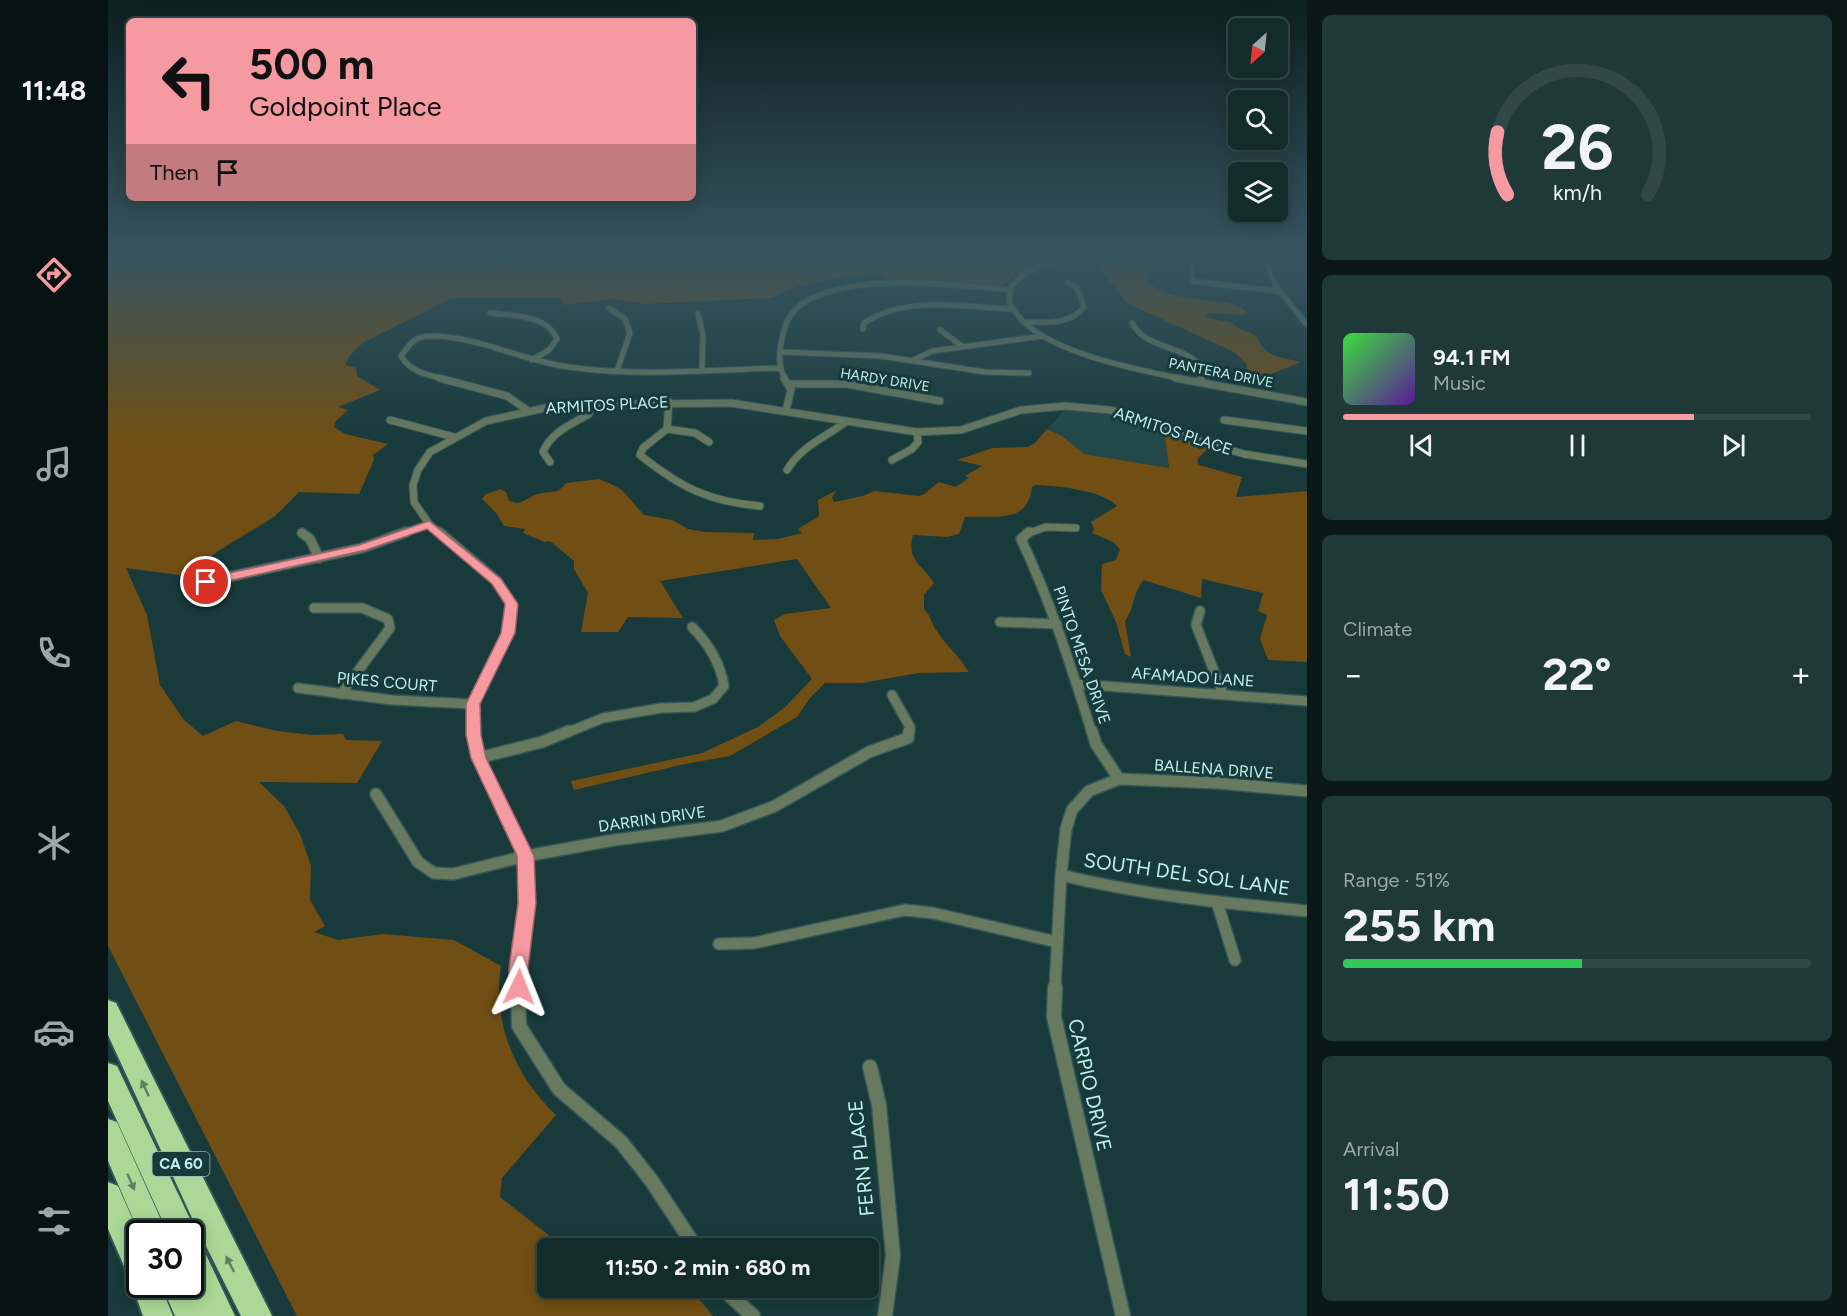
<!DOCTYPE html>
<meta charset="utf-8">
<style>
:root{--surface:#122c2c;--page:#1f3838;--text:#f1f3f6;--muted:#9ca7a9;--line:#314848;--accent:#f49aa0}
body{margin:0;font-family:Figtree,sans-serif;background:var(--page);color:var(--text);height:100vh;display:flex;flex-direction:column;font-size:22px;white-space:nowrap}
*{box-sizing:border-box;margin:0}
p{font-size:20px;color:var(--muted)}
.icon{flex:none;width:33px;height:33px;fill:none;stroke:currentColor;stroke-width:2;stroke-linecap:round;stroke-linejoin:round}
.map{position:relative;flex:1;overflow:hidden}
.drawer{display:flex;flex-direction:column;gap:15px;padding:15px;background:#0a1818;width:540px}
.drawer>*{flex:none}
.guide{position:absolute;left:18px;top:18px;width:570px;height:183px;border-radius:9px;box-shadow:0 3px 15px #0003,0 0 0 2px var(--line);background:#f49aa0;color:#111;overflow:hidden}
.needle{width:39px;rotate:207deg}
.buttons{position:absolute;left:1120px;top:18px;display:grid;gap:12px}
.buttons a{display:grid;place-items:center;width:60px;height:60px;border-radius:9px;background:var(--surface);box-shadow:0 3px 15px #0003,0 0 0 2px var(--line);font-size:30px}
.speed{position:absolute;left:18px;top:1220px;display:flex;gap:12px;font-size:30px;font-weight:700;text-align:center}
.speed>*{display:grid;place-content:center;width:78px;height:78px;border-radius:50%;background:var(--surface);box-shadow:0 3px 15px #0003,0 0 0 2px var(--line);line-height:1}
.speed .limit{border:3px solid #111;border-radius:9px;background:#fff;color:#111}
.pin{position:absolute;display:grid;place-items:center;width:51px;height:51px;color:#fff;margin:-26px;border:3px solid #fff;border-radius:50%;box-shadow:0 2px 6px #0007}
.me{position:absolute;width:66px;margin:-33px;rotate:2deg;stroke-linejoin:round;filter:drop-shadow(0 0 4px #0008)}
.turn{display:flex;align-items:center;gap:21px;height:126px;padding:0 24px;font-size:27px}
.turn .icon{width:78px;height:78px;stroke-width:2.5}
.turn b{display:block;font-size:42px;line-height:51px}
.then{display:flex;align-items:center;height:57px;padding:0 24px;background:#0003;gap:12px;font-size:22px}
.big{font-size:45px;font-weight:700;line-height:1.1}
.drawer .widget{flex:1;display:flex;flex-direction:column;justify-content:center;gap:9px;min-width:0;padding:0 21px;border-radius:9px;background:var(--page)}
.drawer .dial{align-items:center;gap:0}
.dial svg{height:156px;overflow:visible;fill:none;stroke:var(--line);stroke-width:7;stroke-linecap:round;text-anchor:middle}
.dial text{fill:var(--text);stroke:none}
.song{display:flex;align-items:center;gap:18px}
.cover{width:72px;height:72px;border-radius:9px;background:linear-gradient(135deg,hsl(120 70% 55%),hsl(270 70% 35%))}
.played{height:6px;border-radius:3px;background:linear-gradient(90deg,var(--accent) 75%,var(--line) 75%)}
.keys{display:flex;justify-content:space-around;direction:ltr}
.heat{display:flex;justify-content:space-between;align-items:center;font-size:33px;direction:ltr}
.charge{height:9px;border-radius:4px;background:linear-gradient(90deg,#34c759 51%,var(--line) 0)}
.trip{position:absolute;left:429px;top:1238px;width:342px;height:60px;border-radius:9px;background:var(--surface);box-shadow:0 3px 15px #0003,0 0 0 2px var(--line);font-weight:700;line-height:60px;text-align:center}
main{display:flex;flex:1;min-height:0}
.tabs{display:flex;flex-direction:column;width:108px;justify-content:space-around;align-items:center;background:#071212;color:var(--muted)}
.tabs .icon{width:42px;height:42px}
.tabs .current{color:var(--accent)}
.tabs b{font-size:27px;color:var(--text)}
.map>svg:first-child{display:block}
.built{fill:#224849}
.green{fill:#714e13}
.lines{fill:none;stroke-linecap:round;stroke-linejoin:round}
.minor-far4-casing{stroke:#335757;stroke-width:7}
.minor-far3-casing{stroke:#335757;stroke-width:9}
.minor-far2-casing{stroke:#335757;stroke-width:12}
.minor-far1-casing{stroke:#335757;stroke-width:14}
.minor-casing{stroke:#335757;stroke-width:17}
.motorway-casing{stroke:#335757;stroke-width:4}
.minor-far4{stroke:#67795f;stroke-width:5}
.minor-far3{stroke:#67795f;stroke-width:7}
.minor-far2{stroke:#67795f;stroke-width:9}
.minor-far1{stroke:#67795f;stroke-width:11}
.minor{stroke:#67795f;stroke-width:14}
.motorway{fill:#abd896;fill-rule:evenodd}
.oneway{fill:#5a8163}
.route{fill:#f49aa0;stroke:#9f6468;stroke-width:1.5}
.labels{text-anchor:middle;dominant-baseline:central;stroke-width:6;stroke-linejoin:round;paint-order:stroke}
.far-street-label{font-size:14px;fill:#bff0ef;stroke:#183a3a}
.shield{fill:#183a3a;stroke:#8db9b9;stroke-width:1.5}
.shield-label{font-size:15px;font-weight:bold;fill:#bff0ef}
.street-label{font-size:16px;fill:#bff0ef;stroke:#183a3a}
.near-street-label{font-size:20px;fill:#bff0ef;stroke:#183a3a}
</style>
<main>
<nav class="tabs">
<b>11:48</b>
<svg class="icon current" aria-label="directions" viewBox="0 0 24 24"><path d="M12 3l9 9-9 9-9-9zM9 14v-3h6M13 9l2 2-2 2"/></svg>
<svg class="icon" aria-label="music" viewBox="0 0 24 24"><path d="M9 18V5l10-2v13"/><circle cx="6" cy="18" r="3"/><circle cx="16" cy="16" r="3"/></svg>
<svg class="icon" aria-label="phone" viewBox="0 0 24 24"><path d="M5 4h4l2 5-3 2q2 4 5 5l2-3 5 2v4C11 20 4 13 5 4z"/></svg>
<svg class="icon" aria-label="climate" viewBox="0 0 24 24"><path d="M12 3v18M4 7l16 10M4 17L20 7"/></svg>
<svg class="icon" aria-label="car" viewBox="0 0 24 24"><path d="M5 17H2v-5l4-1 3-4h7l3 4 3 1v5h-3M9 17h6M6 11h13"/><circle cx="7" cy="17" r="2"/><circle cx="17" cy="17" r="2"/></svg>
<svg class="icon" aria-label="filters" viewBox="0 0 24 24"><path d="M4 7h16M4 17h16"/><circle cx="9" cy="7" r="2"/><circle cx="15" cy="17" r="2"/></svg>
</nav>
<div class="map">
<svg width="1199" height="1316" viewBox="0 0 1199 1316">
<rect width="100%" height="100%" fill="#183a3a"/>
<path class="built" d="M957,410L1008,416L1056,431L1061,468L976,454L954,436L939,429Z"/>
<path class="green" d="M0,258H944L906,276L894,286L836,281H787L772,272C736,276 696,281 663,298L537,304L503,299L456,305L453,298H344L256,342L243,354L237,365L248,367L249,376L272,390L230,407L240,410L228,421L226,427L237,434L280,444L265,455L266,460L251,494L191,492L166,517L110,551L78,576L18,568L39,615L52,685L76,720L95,736L128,721L169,731L204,735L235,734L238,740L274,741L249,783L151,782L176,806L192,834L203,866L202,900L217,926L206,932L230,940L275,934L346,940L393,966C384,1023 407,1076 448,1115L394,1178L392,1197L452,1244L472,1248H440V1287H581L605,1316H189L0,946Z
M999,258H1050L1043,271L1038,274C1044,302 1102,298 1124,304C1130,305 1135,310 1141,313L1134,315L1102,313L1097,317L1124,323L1130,328L1147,335C1159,358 1168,356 1193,362L1156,377L1140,373L1138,363L1126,352L1019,303L992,269L1002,261Z
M939,429L954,436L976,454L1061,468L1056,431L1104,449L1096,452L1089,460L1091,465L1134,477L1128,497L1199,491V662L1160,660L1152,639L1159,615L1150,611L1155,593L1094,579L1093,598L1036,580C1024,593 1027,608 1017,621L1023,657L1017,654L1008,622L993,590L994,564L1008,560L1012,549L1005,542L984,533L986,529L983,522L1009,506C994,490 950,486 928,485L924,487C920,525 886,515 857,517L851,534L839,537L805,535C798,561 815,565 826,583L816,595V609C823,616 823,623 828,630C838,645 851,656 861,672L810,673L754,683H717L702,698L689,717L622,756L577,764L466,790L463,781L594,753L650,727L676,708L704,679L672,636L666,620L677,614L723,608L689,559L552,581L575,618L520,617L510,632H473L480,593L466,569V561L442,541L437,542L415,533L417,529L396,526L389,514L374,499L378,494L393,489L398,492L401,501L409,503C416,502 420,498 427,495C439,490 449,496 458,483L491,479L503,484L514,490L536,515L564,520L580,529L596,532L646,533L645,540L670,539L694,533L690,529L711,516L710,500L729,490L724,497L726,502L755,496L766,491L811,496L816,494L831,482L848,487L861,478L857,476L874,466L849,460L884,448L920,447L927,443Z"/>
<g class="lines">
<g class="minor-far4-casing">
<path id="minor-far4" d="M951,258L916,274L903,286L901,302C906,309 911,319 918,324C953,355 1028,369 1074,379
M1084,258V281L1169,291
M1157,258L1168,286L1199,325
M501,308L517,319L522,333L509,371
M382,313C406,316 438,314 449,339L441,350L424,360
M590,314L595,335L594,370
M915,322C936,322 962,326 976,307L969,288L960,283
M1024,323C1040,352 1079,343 1096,371L1093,379
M755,329L756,323C799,295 854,307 903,309
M832,330L854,346
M673,352L773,356L877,372L921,373
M806,360L824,351L935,336
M337,379C320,375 302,372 293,356C301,345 307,336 321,336C366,335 415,361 461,367C531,377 602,370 672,368
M677,379C670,366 671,353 674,339C676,326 682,312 694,304C741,272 846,284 901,290"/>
</g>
<g class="minor-far3-casing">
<path id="minor-far3" d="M331,378L399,396L419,410
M676,378L683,390L678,410
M1067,378L1199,402
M1092,381L1093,378
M682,384H739L832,401
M561,402L559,429L535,448L532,455C572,487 601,502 652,506
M282,420L346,437
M1116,420L1199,431
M559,429L587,433L601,442
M784,460L804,449L810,442L809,432
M442,462L435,452C443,432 464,424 481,414L484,403
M679,470C693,446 718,437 739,421
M293,534L321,524
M333,534L321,524L306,502L305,485L310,470L322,452L378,421L451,405L623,403L809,432L853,430L913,410L958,406L1001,410L1031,417L1094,442L1136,454L1199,464
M918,534L938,527L968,528"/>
</g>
<g class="minor-far2-casing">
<path id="minor-far2" d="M331,532L389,581L403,604L400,633L365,704V733
M921,532L913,539C943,602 963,667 984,733
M194,533L202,539L211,558
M97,582L254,548L298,532
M206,608H254L280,619L282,628L233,694
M1092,611L1088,625L1115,694
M892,622L949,624
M969,684L1199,701
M190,688L284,700L365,704
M784,695L802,727L801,733
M458,733L495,718L553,708L586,707L605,699L616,686C612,662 601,644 584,627"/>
</g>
<g class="minor-far1-casing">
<path id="minor-far1" d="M365,731L370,758L418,856L419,903L410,968V988
M984,731L988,744L1011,779
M370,758L434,742L461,731
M268,794L310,862L326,873L345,874L418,856L506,840L614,826L667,806L761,752L800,738L801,731
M953,875C1034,895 1116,903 1199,911
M1109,902L1127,960
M611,944L646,943L797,910L825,913L949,942
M947,988L953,875L958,829L964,810L981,791L1011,779L1110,783L1199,791"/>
</g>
<g class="minor-casing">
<path id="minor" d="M410,987L411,1026L451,1089L513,1142L543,1180L588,1248
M947,987L946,1017L1015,1316
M762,1067L771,1105L785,1256L777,1316
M613,1287L645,1316"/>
</g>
<g class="motorway-casing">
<path id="motorway" d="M0,1000L8,1003L164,1316H133L84,1218L0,1035Z
M0,1063L9,1066L84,1223L88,1233L85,1239L92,1242L127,1316H67L53,1284H82V1233H60L0,1101Z
M0,1119L9,1122L59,1233L32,1235L0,1161Z
M0,1182L10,1186L32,1236V1284H52L65,1316H35L23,1282L0,1229Z"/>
</g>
<use href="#minor-far4" class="minor-far4"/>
<use href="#minor-far3" class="minor-far3"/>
<use href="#minor-far2" class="minor-far2"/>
<use href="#minor-far1" class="minor-far1"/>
<use href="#minor" class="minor"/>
<use href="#motorway" class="motorway"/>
</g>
<defs><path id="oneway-solid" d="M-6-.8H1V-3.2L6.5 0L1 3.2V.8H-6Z" transform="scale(1.5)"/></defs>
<g class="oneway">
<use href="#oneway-solid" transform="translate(37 1088) rotate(-115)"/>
<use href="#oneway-solid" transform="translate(23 1182) rotate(66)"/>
<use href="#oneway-solid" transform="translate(122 1264) rotate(-117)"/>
</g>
<linearGradient id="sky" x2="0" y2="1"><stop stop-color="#0d2020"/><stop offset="0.58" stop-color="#375560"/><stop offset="1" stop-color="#375560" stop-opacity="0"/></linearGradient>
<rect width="1199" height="442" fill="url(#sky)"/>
<path class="route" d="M321,521L393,579L410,604L407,633L372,704L373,735L378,758L426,856L428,903L420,968V987L417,993L411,995L404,993L401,987V968L410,903L409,856L363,758L358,735V704L393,633L397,604L384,584L319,529L258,550L98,586L91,582L98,578L251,545Z"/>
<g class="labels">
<g class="far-street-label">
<text transform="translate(1113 373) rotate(11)">PANTERA DRIVE</text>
<text transform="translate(777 380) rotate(9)">HARDY DRIVE</text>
</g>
<rect class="shield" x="44.5" y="1152" width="57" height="24" rx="4.5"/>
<g class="shield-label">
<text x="73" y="1164">CA 60</text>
</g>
<g class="street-label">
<text transform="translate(499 405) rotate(-3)">ARMITOS PLACE</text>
<text transform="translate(1065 431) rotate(18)">ARMITOS PLACE</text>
<text transform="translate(974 655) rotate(71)">PINTO MESA DRIVE</text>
<text transform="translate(1085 677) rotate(4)">AFAMADO LANE</text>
<text transform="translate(279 682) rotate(5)">PIKES COURT</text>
<text transform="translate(1106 769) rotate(4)">BALLENA DRIVE</text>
<text transform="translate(544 819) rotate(-8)">DARRIN DRIVE</text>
</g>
<g class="near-street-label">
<text transform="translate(1079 874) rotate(8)">SOUTH DEL SOL LANE</text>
<text transform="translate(982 1085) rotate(77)">CARPIO DRIVE</text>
<text transform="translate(753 1158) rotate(-96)">FERN PLACE</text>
</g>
</g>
</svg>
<div class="buttons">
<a><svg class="needle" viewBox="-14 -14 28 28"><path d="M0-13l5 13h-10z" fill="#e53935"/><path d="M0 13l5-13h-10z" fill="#9ca7a9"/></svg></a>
<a><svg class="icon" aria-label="search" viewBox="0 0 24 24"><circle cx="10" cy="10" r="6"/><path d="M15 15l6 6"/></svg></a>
<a><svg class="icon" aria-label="layers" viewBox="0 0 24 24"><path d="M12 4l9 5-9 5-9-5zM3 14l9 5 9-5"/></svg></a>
</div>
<div class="speed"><div class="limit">30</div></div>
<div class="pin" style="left:98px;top:582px;background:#d93025"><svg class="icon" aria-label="arrive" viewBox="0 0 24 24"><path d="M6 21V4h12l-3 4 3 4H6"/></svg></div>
<svg class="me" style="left:411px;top:987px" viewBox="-20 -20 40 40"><path d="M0-17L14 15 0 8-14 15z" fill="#f49aa0" stroke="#fff" stroke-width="4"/></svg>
<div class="trip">11:50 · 2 min · 680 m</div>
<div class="guide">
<div class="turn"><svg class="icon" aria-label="left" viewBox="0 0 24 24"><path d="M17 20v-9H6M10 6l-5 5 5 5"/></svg><div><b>500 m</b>Goldpoint Place</div></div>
<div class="then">Then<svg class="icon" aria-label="arrive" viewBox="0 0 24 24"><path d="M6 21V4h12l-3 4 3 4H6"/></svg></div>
</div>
</div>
<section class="drawer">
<div class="widget dial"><svg viewBox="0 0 100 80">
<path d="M14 69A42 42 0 1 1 86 69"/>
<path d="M14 69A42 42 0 0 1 9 37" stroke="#f49aa0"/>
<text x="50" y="56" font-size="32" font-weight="700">26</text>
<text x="50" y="72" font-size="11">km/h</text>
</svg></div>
<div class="widget">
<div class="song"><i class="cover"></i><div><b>94.1 FM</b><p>Music</p></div></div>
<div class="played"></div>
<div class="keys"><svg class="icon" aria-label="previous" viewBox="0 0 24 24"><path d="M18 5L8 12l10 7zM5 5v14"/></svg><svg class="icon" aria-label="pause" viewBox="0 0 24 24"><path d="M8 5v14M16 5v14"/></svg><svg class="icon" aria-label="next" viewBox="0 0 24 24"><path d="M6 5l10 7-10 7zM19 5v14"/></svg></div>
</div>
<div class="widget"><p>Climate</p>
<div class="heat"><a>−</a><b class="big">22°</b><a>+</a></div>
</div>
<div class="widget"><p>Range · 51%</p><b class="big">255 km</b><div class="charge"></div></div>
<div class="widget"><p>Arrival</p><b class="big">11:50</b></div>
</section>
</main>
